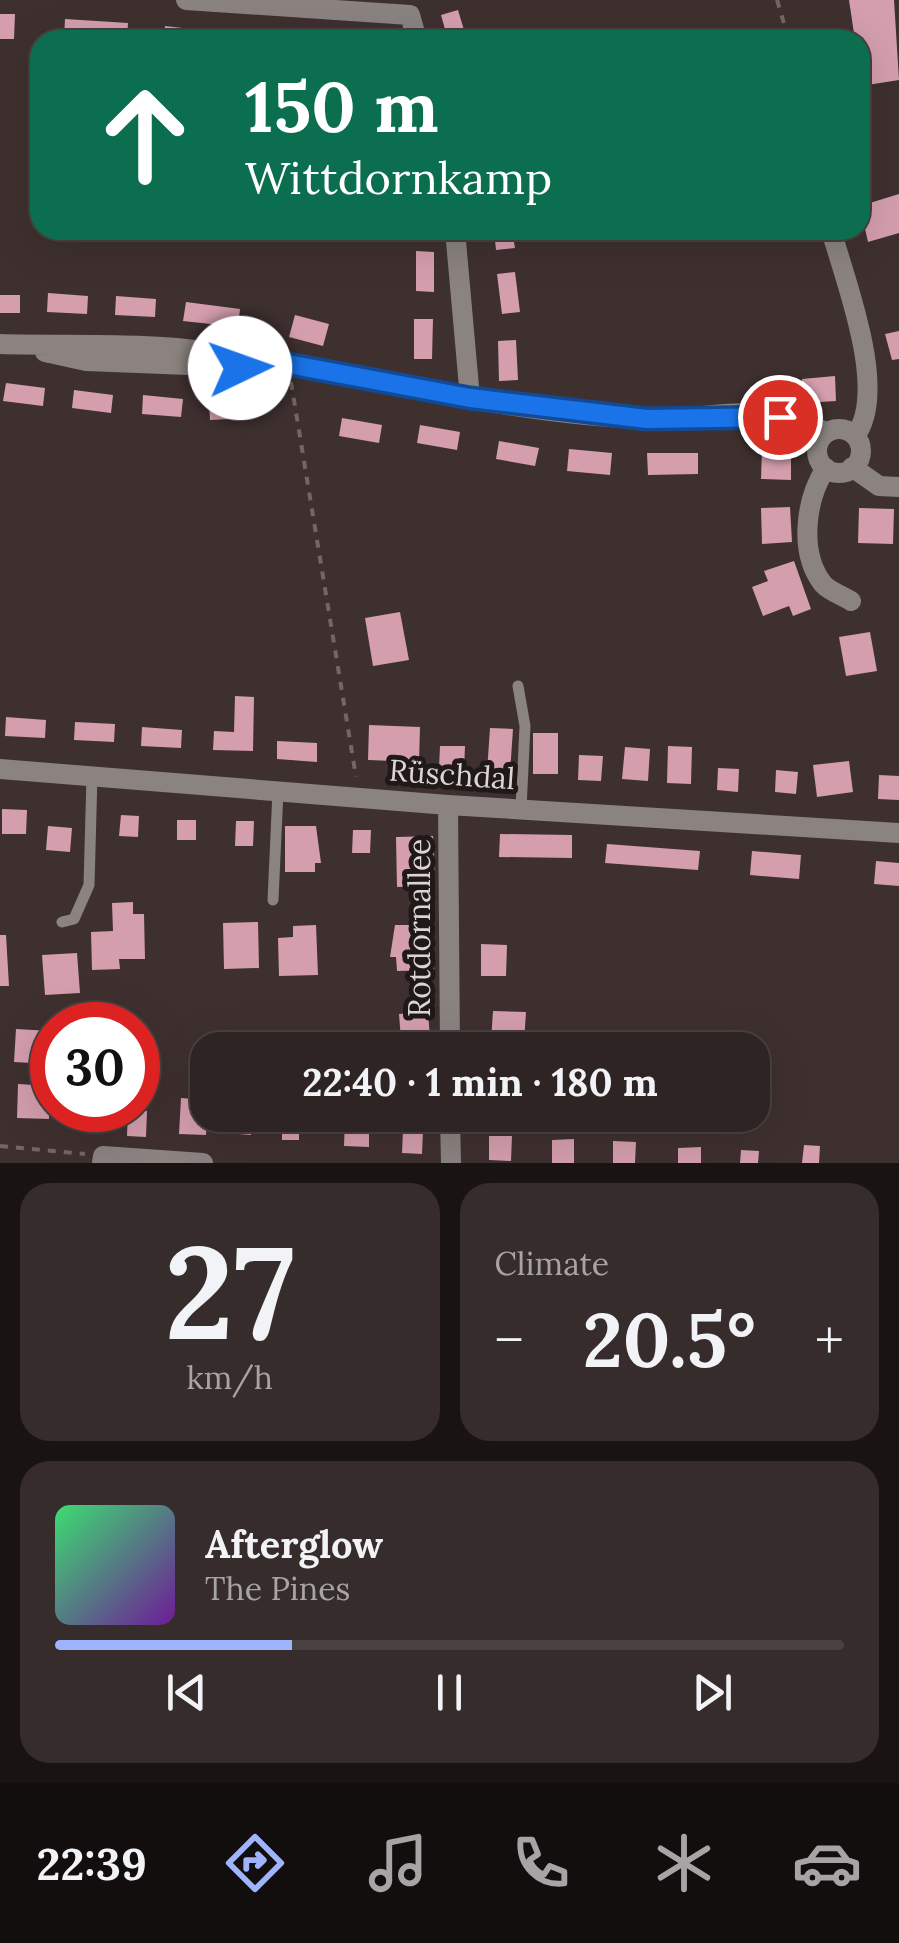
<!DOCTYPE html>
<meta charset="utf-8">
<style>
:root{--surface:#2e2423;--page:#362c2b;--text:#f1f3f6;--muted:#a7a4a6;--line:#494141;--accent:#a0b3fd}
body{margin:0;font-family:Lora,serif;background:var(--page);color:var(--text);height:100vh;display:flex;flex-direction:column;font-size:38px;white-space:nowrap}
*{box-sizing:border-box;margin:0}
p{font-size:32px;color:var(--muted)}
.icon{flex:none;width:55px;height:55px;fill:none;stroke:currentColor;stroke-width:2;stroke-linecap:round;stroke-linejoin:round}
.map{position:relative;height:1163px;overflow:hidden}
.details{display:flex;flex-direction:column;gap:20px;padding:20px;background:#191413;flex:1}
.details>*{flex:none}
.banner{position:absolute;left:30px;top:30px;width:840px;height:210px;border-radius:30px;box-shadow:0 10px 40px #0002,0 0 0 2px var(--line);background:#0b6e4f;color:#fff;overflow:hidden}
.speed{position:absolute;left:30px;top:1002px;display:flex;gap:20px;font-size:50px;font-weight:700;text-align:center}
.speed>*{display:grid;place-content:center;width:130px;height:130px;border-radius:50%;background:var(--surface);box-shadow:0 10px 40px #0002,0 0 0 2px var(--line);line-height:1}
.speed .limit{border:15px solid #d22;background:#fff;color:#111}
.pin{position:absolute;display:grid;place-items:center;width:85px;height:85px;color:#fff;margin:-42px;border:5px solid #fff;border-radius:50%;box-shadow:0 2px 10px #0007}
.me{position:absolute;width:110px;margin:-55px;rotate:87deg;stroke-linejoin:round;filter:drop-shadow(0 0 8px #0008)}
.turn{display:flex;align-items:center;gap:35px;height:210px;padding:0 50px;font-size:45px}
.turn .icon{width:130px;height:130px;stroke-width:2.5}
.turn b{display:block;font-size:70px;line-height:85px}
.big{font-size:75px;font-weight:700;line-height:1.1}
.details .card{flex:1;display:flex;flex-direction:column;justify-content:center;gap:15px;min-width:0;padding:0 35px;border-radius:30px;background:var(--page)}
.details .dial{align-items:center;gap:0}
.dial b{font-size:130px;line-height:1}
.song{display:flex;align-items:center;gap:30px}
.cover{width:120px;height:120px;border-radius:15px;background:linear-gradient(135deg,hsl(140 70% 55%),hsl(280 70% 35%))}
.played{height:10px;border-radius:5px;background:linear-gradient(90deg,var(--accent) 30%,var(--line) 30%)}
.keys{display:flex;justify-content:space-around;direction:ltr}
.heat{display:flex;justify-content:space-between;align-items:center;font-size:55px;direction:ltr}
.details .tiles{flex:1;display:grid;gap:20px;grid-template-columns:1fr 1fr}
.card:last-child{grid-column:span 2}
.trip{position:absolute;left:190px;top:1032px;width:580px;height:100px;border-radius:30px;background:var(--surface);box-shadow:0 10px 40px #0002,0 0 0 2px var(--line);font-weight:700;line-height:100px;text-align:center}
.tabs{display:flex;height:160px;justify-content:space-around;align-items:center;background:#120e0e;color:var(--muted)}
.tabs .icon{width:70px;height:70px}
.tabs .on{color:var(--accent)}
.tabs b{font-size:45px;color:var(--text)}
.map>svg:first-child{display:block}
.building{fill:#d49ead}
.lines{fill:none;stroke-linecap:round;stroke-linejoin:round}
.path{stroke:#736665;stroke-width:4;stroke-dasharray:8 8;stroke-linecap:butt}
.lane{stroke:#8a8380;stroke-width:11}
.street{stroke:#8a8380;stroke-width:20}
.route-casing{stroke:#114b97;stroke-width:25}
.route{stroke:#1a73e8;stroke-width:18}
.labels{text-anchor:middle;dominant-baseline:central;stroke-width:10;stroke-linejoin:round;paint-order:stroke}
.street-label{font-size:30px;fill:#ddd4d3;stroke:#201919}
</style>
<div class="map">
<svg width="899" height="1163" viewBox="0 0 899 1163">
<rect width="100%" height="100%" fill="#3e302f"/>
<path class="building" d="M849,0H894L899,80L861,86L860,40H855Z
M458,10L467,40H448L441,15Z
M0,14H15L14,39H0Z
M65,19L128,23L127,40L64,39Z
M165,26L209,31V40H164Z
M246,32L283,34L282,40H245Z
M899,194V233L868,242L860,206Z
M494,230H512L515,248L496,250Z
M416,251L434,252V292L416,291Z
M515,272L520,312L502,314L497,274Z
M48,293L88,296L87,314L47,312Z
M0,295H20V313H0Z
M116,296L156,299L155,317L115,315Z
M186,302L240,309L238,327L183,321Z
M295,315L329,324L323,346L289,337Z
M414,319H433L432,359H414Z
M899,331V359L892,360L885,334Z
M516,340L518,380L499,381L498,341Z
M835,376L836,401L804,403L802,379Z
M6,383L45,388L43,406L3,401Z
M74,390L113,395L111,413L72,408Z
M143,395L183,399L181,417L142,414Z
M249,400L250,418L210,420L209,402Z
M342,418L382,425L379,443L339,436Z
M420,425L460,432L457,450L417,443Z
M499,441L539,448L535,466L496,459Z
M762,447H791V480L761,479Z
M569,449L612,453L610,475L567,471Z
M647,453H698V474L648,475Z
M790,507L792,542L762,544L761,508Z
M859,508L894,509L893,544L858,543Z
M794,561L811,609L793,616L789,606L763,616L752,587L768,581L764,571Z
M400,612L409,660L373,666L365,618Z
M870,632L877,671L846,676L839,637Z
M235,696L254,697L253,751L213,750L214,731L234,732Z
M6,717L46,720L45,738L5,736Z
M75,722L115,724L114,742L74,740Z
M369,725L420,727L419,762L368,760Z
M142,727L182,730L181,748L141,746Z
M490,728L513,729L510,773L487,772Z
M533,733H558V774H533Z
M277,741L317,743V762L277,759Z
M440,746H465L464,770L439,769Z
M668,746L692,747L691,784L667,783Z
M625,747L650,749L648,781L622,779Z
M579,755L603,756L601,781L578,780Z
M849,761L853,792L817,797L813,765Z
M718,768L739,769L738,792L717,790Z
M776,770L798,772L796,794L775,792Z
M879,775L899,776V800L878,799Z
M2,809L27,810L26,834H2Z
M121,815L139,816L138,837L119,836Z
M177,820H196V840H177Z
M236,821H254L253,846H235Z
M48,826L72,828L70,852L46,850Z
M285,826H316L321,863H315V872H285Z
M353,830H371L370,853H352Z
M500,834L572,835V858L499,857Z
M433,836L435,886L397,887L396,837Z
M607,844L700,851L698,870L605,863Z
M752,851L801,855L799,879L750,875Z
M876,861L899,863V886L874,884Z
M133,902V914H144L145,959H119L120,969L92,970L91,932L113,931L112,903Z
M258,922L259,968L224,969L223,923Z
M316,925L318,975L279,976L278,938L293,937V926Z
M395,925H432L434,970L397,971L396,957H390Z
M0,935H6L9,986H0Z
M481,944L507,945L506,976H481Z
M77,953L80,993L45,995L42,955Z
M493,1011L526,1012L524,1043L491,1041Z
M428,1012L430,1038L401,1040L399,1014Z
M16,1029L51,1031L49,1064L14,1062Z
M18,1084L50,1086L49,1119L17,1118Z
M181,1098L208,1100L206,1135L179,1134Z
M128,1110L147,1111L146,1137L127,1136Z
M228,1115H253L251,1135L227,1133Z
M277,1115H299V1140H282V1132H277Z
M345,1117L369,1118V1147L344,1146Z
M403,1130L423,1131L422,1154L402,1153Z
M489,1136H512L511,1161L489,1160Z
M574,1139V1163H552V1140Z
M613,1141L636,1142L635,1163H613Z
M804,1145L820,1146L819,1163H802Z
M701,1147V1163H678V1148Z
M741,1150L759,1151L758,1163H740Z"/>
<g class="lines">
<path class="path" d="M777,0L789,40
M291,382L356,777
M0,1146L85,1154"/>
<path class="lane" d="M518,686L525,726L521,809
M273,900L278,791
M62,922L74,919L89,885L92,776"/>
<path class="street" d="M186,0L410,15L417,40
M455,230L470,398
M831,230C845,280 889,392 855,436
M0,344C71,346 141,342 212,352C355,371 503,415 647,419C702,421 778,397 825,433
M45,352L86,361L240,367
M817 451a22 22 0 1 1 44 0a22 22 0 1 1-44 0Z
M852,467L879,486L899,487
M826,468C806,498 798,552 823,584C829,591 843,596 851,601
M0,769L448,805L899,833
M448,805L450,1050
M450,1115L451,1163
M102,1163L103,1156L203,1163"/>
</g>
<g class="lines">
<g class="route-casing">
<path id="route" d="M240,368L288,364L470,398L647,419L780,417"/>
</g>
<use href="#route" class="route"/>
</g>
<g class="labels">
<g class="street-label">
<text transform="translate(452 774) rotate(4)">Rüschdal</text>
<text transform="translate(419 928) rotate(-90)">Rotdornallee</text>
</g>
</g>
</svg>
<div class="speed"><div class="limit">30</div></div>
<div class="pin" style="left:780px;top:417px;background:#d93025"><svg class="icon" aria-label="arrive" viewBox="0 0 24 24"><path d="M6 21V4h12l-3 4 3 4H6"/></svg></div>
<svg class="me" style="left:240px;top:368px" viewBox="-20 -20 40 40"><circle r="19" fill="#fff"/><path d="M0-13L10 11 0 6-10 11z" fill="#1a73e8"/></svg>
<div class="trip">22:40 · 1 min · 180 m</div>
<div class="banner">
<div class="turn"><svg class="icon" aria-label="ahead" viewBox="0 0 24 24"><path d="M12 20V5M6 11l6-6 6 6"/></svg><div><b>150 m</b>Wittdornkamp</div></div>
</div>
</div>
<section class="details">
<div class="tiles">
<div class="card dial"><b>27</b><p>km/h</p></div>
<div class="card"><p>Climate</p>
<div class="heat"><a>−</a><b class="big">20.5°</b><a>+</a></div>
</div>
<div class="card">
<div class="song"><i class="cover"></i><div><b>Afterglow</b><p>The Pines</p></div></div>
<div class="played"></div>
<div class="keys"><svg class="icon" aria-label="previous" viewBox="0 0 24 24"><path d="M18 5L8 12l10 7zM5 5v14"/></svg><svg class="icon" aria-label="pause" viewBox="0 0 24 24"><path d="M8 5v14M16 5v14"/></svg><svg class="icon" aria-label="next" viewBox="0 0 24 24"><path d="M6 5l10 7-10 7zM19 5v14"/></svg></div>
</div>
</div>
</section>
<nav class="tabs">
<b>22:39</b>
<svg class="icon on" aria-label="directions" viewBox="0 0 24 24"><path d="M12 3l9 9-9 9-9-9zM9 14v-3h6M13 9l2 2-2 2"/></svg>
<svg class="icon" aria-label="music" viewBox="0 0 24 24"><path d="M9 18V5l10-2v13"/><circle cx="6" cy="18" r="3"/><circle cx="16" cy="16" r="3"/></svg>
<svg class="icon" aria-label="phone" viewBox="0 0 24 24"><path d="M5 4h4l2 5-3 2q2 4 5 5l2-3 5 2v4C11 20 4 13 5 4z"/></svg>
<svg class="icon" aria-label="climate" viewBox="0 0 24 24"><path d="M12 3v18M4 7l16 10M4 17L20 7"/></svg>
<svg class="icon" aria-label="car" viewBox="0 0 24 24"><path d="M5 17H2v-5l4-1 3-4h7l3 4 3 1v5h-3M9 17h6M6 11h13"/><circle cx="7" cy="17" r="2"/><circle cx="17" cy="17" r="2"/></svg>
</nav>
